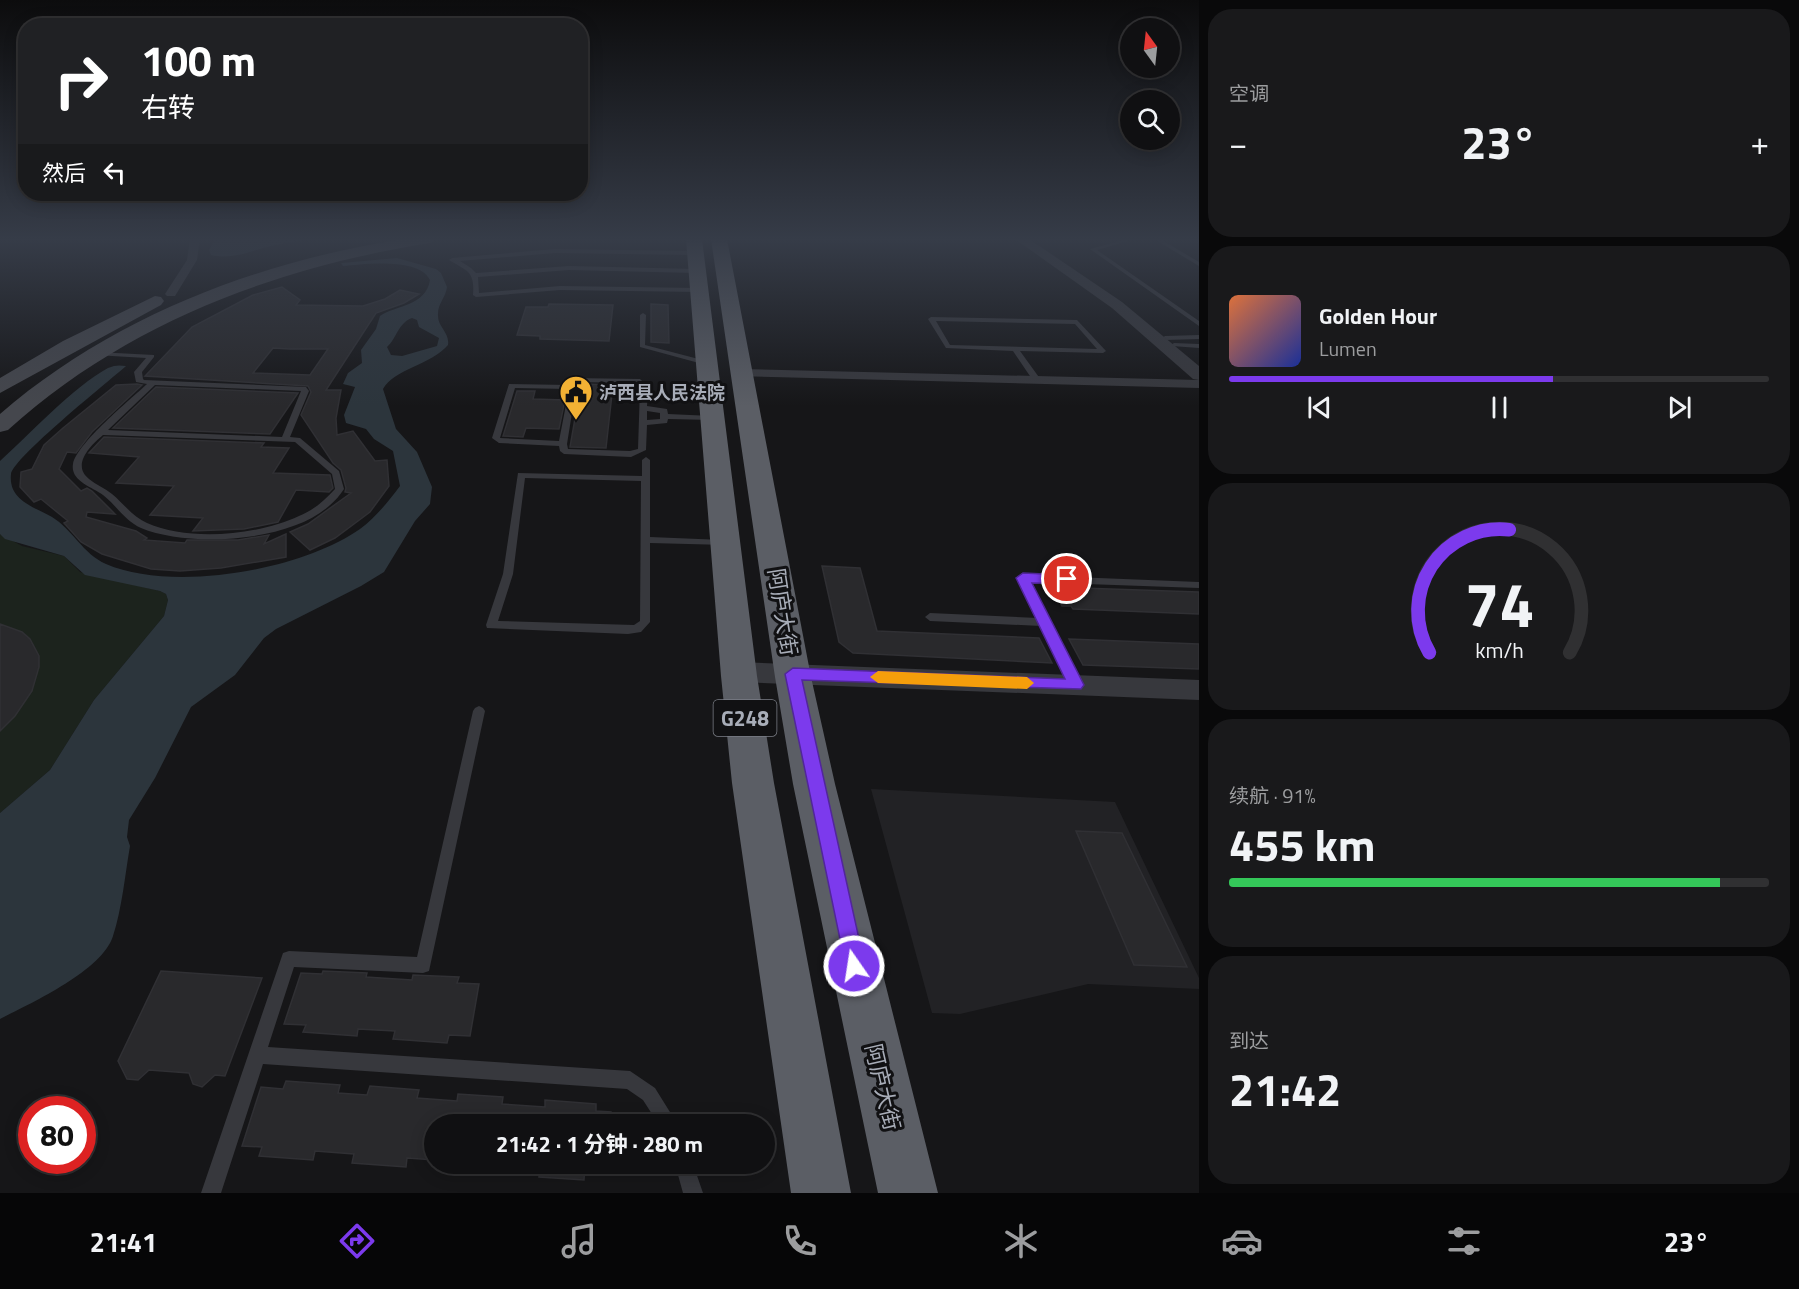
<!DOCTYPE html>
<html lang="zh">
<meta charset="utf-8">
<style>
:root{--surface:#101012;--page:#19191b;--text:#f1f3f6;--muted:#9c9d9f;--line:#303032;--accent:#7c3aed}
body{margin:0;font-family:"Titillium Web","Noto Sans SC",sans-serif;background:var(--page);color:var(--text);height:100vh;display:flex;flex-direction:column;font-size:22px;white-space:nowrap}
*{box-sizing:border-box;margin:0}
p{font-size:20px;color:var(--muted)}
.icon{flex:none;width:33px;height:33px;fill:none;stroke:currentColor;stroke-width:2;stroke-linecap:round;stroke-linejoin:round}
.map{position:relative;flex:1;overflow:hidden}
.panel{display:flex;flex-direction:column;gap:9px;padding:9px;background:#09090a;width:600px}
.panel>*{flex:none}
.top-card{position:absolute;left:18px;top:18px;width:570px;height:183px;border-radius:24px;box-shadow:0 3px 15px #0003,0 0 0 2px var(--line);background:#202124;color:#fff;overflow:hidden}
.needle{width:39px;rotate:345deg}
.buttons{position:absolute;left:1120px;top:18px;display:grid;gap:12px}
.buttons a{display:grid;place-items:center;width:60px;height:60px;border-radius:50%;background:var(--surface);box-shadow:0 3px 15px #0003,0 0 0 2px var(--line);font-size:30px}
.speed{position:absolute;left:18px;top:1096px;display:flex;gap:12px;font-size:30px;font-weight:700;text-align:center}
.speed>*{display:grid;place-content:center;width:78px;height:78px;border-radius:50%;background:var(--surface);box-shadow:0 3px 15px #0003,0 0 0 2px var(--line);line-height:1}
.speed .limit{border:9px solid #d22;background:#fff;color:#111}
.pin{position:absolute;display:grid;place-items:center;width:51px;height:51px;color:#fff;margin:-26px;border:3px solid #fff;border-radius:50%;box-shadow:0 2px 6px #0007}
.me{position:absolute;width:66px;margin:-33px;rotate:347deg;stroke-linejoin:round;filter:drop-shadow(0 0 4px #0008)}
.turn{display:flex;align-items:center;gap:21px;height:126px;padding:0 24px;font-size:27px}
.turn .icon{width:78px;height:78px;stroke-width:2.5}
.turn b{display:block;font-size:42px;line-height:51px}
.then{display:flex;align-items:center;height:57px;padding:0 24px;background:#0003;gap:12px;font-size:22px}
.big{font-size:45px;font-weight:700;line-height:1.1}
.panel .tile{flex:1;display:flex;flex-direction:column;justify-content:center;gap:9px;min-width:0;padding:0 21px;border-radius:24px;background:var(--page)}
.panel .dial{align-items:center;gap:0}
.dial svg{height:156px;overflow:visible;fill:none;stroke:var(--line);stroke-width:7;stroke-linecap:round;text-anchor:middle}
.dial text{fill:var(--text);stroke:none}
.song{display:flex;align-items:center;gap:18px}
.cover{width:72px;height:72px;border-radius:9px;background:linear-gradient(135deg,hsl(20 70% 55%),hsl(230 70% 35%))}
.played{height:6px;border-radius:3px;background:linear-gradient(90deg,var(--accent) 60%,var(--line) 60%)}
.keys{display:flex;justify-content:space-around;direction:ltr}
.heat{display:flex;justify-content:space-between;align-items:center;font-size:33px;direction:ltr}
.charge{height:9px;border-radius:4px;background:linear-gradient(90deg,#34c759 91%,var(--line) 0)}
.trip{position:absolute;left:424px;top:1114px;width:351px;height:60px;border-radius:30px;background:var(--surface);box-shadow:0 3px 15px #0003,0 0 0 2px var(--line);font-weight:700;line-height:60px;text-align:center}
.menu{display:flex;height:96px;justify-content:space-around;align-items:center;background:#060607;color:var(--muted)}
.menu .icon{width:42px;height:42px}
.menu .on{color:var(--accent)}
.menu b{font-size:27px;color:var(--text)}
main{display:flex;flex:1;min-height:0}
.map>svg:first-child{display:block}
.built{fill:#222225}
.green{fill:#1c231d}
.water{fill:#2c353c;fill-rule:evenodd}
.building{fill:#29292c;stroke:#303034;stroke-width:1.5;fill-rule:evenodd}
.lines{fill:none;stroke-linecap:round;stroke-linejoin:round}
.service{fill:#37383d;fill-rule:evenodd}
.minor{fill:#37383d;fill-rule:evenodd}
.tertiary{fill:#37383d;fill-rule:evenodd}
.secondary{fill:#45474d;fill-rule:evenodd}
.trunk{fill:#5b5e65;fill-rule:evenodd}
.route{fill:#7c3aed;stroke:#51269a;stroke-width:1.5}
.slow{fill:#f59e0b}
.labels{text-anchor:middle;dominant-baseline:central;stroke-width:6;stroke-linejoin:round;paint-order:stroke}
.far-poi-label{font-size:18px;font-weight:bold;fill:#a8adb8;stroke:#111113;text-anchor:start}
.shield{fill:#111113;stroke:#7b7e86;stroke-width:1.5}
.shield-label{font-size:21px;font-weight:bold;fill:#a8adb8}
.street-label{font-size:22px;fill:#a8adb8;stroke:#111113}
</style>
<main>
<div class="map">
<svg width="1199" height="1193" viewBox="0 0 1199 1193">
<rect width="100%" height="100%" fill="#161618"/>
<path class="built" d="M871,789L1115,802L1199,978V989L1088,984L960,1014L932,1013Z"/>
<path class="green" d="M0,534L22,546L64,556L80,572L160,591L166,594L168,600L164,616L94,700L50,770L0,813Z"/>
<path class="water" d="M215,239H312C298,241 284,243 271,246C251,251 232,260 211,255L209,250Z
M397,258L436,269L441,273L447,287C446,297 438,303 438,314C437,327 450,332 448,345C431,365 394,369 383,389L396,429L417,452L432,487L430,504L415,521L384,572L361,586L276,629L264,638L235,675L191,707L155,778L129,820L127,837L130,846C125,875 122,908 113,936C102,971 31,1003 0,1019V813L50,770L94,700L164,616L168,600L166,594L160,591L85,575L64,556L5,539L0,534V461C31,433 72,388 108,368C115,365 119,365 126,366C108,382 14,457 11,474C8,501 35,507 52,517C72,529 83,554 106,564C173,593 302,570 360,529C376,517 388,502 400,486L393,451L374,439L366,429L346,423L344,415L355,387L343,384L348,373L362,363L361,350L376,329L380,316C396,305 426,306 430,280C419,257 364,264 343,266L341,263ZM412,318L417,320L419,327L439,338L437,346L402,356L391,355L387,347C397,338 398,323 412,318Z"/>
<path class="building" d="M282,287L300,300L296,305L363,306L385,299L400,290L419,294L404,303L376,313L326,390H341L336,418L337,435L353,431L375,461L387,460L389,486L370,512L335,538L310,550L290,532L308,524L351,493L345,492L346,488L341,470L333,463L301,415L311,392L308,386L145,376L192,327L253,295ZM273,348L290,349H328L310,375L253,373Z
M549,304L613,305L609,341L540,339V336L517,335L526,307H548Z
M651,304L668,305L669,343L651,342Z
M137,384L142,385L92,432L76,453L67,452L59,469L81,491L87,488L92,491L115,514L87,512L86,517L136,531L147,538L144,540L185,543L187,540H238L269,535L264,544L286,534V557L221,568L180,571L151,569L102,554L81,542L64,523L68,521L41,499L34,502L20,487L21,472L32,469L44,445L63,428L116,385Z
M581,384L613,385L606,448L570,447Z
M156,387L298,393L270,434L113,428Z
M517,391H535L533,399L565,400L559,429L526,428L523,437L503,436Z
M104,437L264,443L261,447L289,448L273,473L330,475L333,488L329,492L296,490L278,522L244,529L193,531L203,518L150,515L174,486L116,483L139,457L89,453Z
M822,566L860,568L877,631L1039,638L1052,663L853,653L839,642Z
M1052,587L1199,592V614L1073,609L1071,606H1062Z
M0,624L22,632L30,639L39,656V667L32,691L15,716L0,731Z
M1069,639L1199,644V669L1083,665Z
M1076,831L1122,833L1187,967L1134,965Z
M161,971L262,978L225,1076L215,1075L202,1087L193,1084L189,1073L149,1070L138,1080L127,1079L118,1061Z
M323,971L367,973L366,977L412,980L413,975L459,977L457,983L479,984L470,1036L449,1035L447,1043L393,1039L395,1031L358,1029L357,1036L303,1032L306,1025L284,1024L301,973L322,974Z
M286,1081L340,1085L338,1093L367,1095L370,1086L419,1090L417,1098L457,1101L458,1094L503,1097L502,1104L545,1107V1100L596,1104V1111L611,1112L610,1125H435V1160L407,1158L406,1167L352,1163L354,1154L315,1151L313,1160L259,1156L262,1147L242,1146L261,1087L283,1089Z
M540,1164H585L584,1180L539,1177Z"/>
<g class="lines">
<path class="service" d="M1127,239H1135L1097,250L1199,321V326L1090,249Z
M1154,239H1160L1199,262V266Z
M555,249L696,251L699,253L696,255L555,253L460,261L471,268L476,273L569,266L697,269L700,271L697,273L569,270L478,277L479,293L560,286L699,288L702,290L699,292L560,290L476,297L473,295C475,271 467,271 449,260L452,258Z
M643,313L646,315L645,345L710,362V366L640,347V315Z
M931,317L1077,320L1106,351L1103,353L1020,351L1041,380L1037,382H1034L1013,351L946,348L928,319ZM936,321L1075,324L1097,349L950,345Z
M1199,335V339L1165,340L1162,338L1165,336Z
M1174,343L1199,344V348L1172,346L1171,345Z
M97,352L154,355V357L142,372L143,379L144,380L306,387L309,391L290,437L300,438L339,471L344,489C340,495 335,501 329,506C289,542 189,548 141,528C125,521 116,505 103,495C92,487 70,481 73,464C77,443 130,400 147,384L136,382L134,372L146,358L95,355L93,354ZM155,385L301,391L282,437L108,430ZM103,435L295,442L332,474L335,489C325,500 314,510 299,516C258,535 190,542 147,523C133,517 124,504 112,494C105,488 96,485 89,479C71,465 91,445 103,435Z
M571,378L640,379L648,387L647,406L667,409L668,414L712,416L716,418L712,420L668,419L667,423L647,425L646,450L631,457L564,454L560,451L559,446L499,443L492,438L509,384L569,385ZM577,382L635,383L640,388L638,449L630,451L568,449L567,444ZM515,388L569,389L559,441L500,438ZM647,411L660,413V419L647,420Z
M646,457L650,460V537L723,540L728,543L726,545L650,543V622L641,632L628,634L487,628L486,625L503,574L518,473L642,476V460ZM525,478L641,481L640,621L634,625L498,621L513,574Z
M1023,575L1199,582V588L1030,582L1082,685L1080,688L1076,689L1072,688L1041,626L930,621L925,617L930,613L1037,618L1018,578Z
M479,706L483,708L485,711L429,971L423,973L294,967L268,1047L630,1071L655,1088L678,1125H659L643,1100L627,1089L263,1064L221,1193H201L283,953L289,951L417,957L473,711L475,708Z
M675,1164H693L703,1193H683Z"/>
<path class="minor" d="M190,239H200L197,260L175,296H167L165,294L187,260Z
M741,369L1199,380V388L736,376V370Z"/>
<path class="tertiary" d="M1015,239H1029L1122,302L1199,366V380L1193,379L1112,308Z
M739,662L1199,680V700L739,682L730,679L726,672L730,665Z"/>
<path class="secondary" d="M404,239H437L430,243C275,268 126,323 8,430L0,432V414C112,317 259,261 404,239Z
M155,296L161,297L164,301L161,305L0,393V378L63,341Z"/>
<path class="trunk" d="M686,239H702L757,676L774,783L851,1193H791L732,783L721,676Z
M711,239H727L811,677L835,784L938,1193H878L793,784L775,677Z"/>
</g>
<linearGradient id="sky" x2="0" y2="1"><stop stop-color="#0c0c0d"/><stop offset="0.59" stop-color="#363c48"/><stop offset="1" stop-color="#363c48" stop-opacity="0"/></linearGradient>
<rect width="1199" height="406" fill="url(#sky)"/>
<path class="route" d="M1023,573L1067,575L1074,579L1067,584L1032,583L1084,685L1081,689L802,680L865,966L862,973L854,976L847,973L785,674L793,668L1065,679L1016,578Z"/>
<path class="slow" d="M878,671L1027,677L1034,683L1027,689L878,683L870,677Z"/>
<defs>
<g id="civic-pin" transform="scale(1.725)"><path d="M0 17L-7.5 6A9.5 9.5 0 1 1 7.5 6Z" fill="#f2b134" stroke="#111113"/><path d="M-.6-6.5H3V-4.5H.6V-3L4-1V1h2V6H-6V1h2V-1L-.6-3ZM-1.2 2.5V6h2.4V2.5Z" fill="#111"/></g>
</defs>
<g fill-rule="evenodd">
<use href="#civic-pin" x="576" y="392"/>
</g>
<g class="labels">
<g class="far-poi-label">
<text x="599" y="392">泸西县人民法院</text>
</g>
<rect class="shield" x="713.5" y="700" width="63" height="36" rx="4.5"/>
<g class="shield-label">
<text x="745" y="718">G248</text>
</g>
<g class="street-label">
<text transform="translate(783 612) rotate(81)">阿庐大街</text>
<text transform="translate(883 1087) rotate(77)">阿庐大街</text>
</g>
</g>
</svg>
<div class="buttons">
<a><svg class="needle" viewBox="-14 -14 28 28"><path d="M0-13l5 13h-10z" fill="#e53935"/><path d="M0 13l5-13h-10z" fill="#9c9d9f"/></svg></a>
<a><svg class="icon" aria-label="search" viewBox="0 0 24 24"><circle cx="10" cy="10" r="6"/><path d="M15 15l6 6"/></svg></a>
</div>
<div class="speed"><div class="limit">80</div></div>
<div class="pin" style="left:1067px;top:579px;background:#d93025"><svg class="icon" aria-label="arrive" viewBox="0 0 24 24"><path d="M6 21V4h12l-3 4 3 4H6"/></svg></div>
<svg class="me" style="left:854px;top:966px" viewBox="-20 -20 40 40"><circle r="17" fill="#7c3aed" stroke="#fff" stroke-width="3"/><path d="M0-11L8 9 0 5-8 9z" fill="#fff"/></svg>
<div class="trip">21:42 · 1 分钟 · 280 m</div>
<div class="top-card">
<div class="turn"><svg class="icon" aria-label="right" viewBox="0 0 24 24"><path d="M7 20v-9h11M14 6l5 5-5 5"/></svg><div><b>100 m</b>右转</div></div>
<div class="then">然后<svg class="icon" aria-label="left" viewBox="0 0 24 24"><path d="M17 20v-9H6M10 6l-5 5 5 5"/></svg></div>
</div>
</div>
<section class="panel">
<div class="tile"><p>空调</p>
<div class="heat"><a>−</a><b class="big">23°</b><a>+</a></div>
</div>
<div class="tile">
<div class="song"><i class="cover"></i><div><b>Golden Hour</b><p>Lumen</p></div></div>
<div class="played"></div>
<div class="keys"><svg class="icon" aria-label="previous" viewBox="0 0 24 24"><path d="M18 5L8 12l10 7zM5 5v14"/></svg><svg class="icon" aria-label="pause" viewBox="0 0 24 24"><path d="M8 5v14M16 5v14"/></svg><svg class="icon" aria-label="next" viewBox="0 0 24 24"><path d="M6 5l10 7-10 7zM19 5v14"/></svg></div>
</div>
<div class="tile dial"><svg viewBox="0 0 100 80">
<path d="M14 69A42 42 0 1 1 86 69"/>
<path d="M14 69A42 42 0 0 1 55 6" stroke="#7c3aed"/>
<text x="50" y="56" font-size="32" font-weight="700">74</text>
<text x="50" y="72" font-size="11">km/h</text>
</svg></div>
<div class="tile"><p>续航 · 91%</p><b class="big">455 km</b><div class="charge"></div></div>
<div class="tile"><p>到达</p><b class="big">21:42</b></div>
</section>
</main>
<nav class="menu">
<b>21:41</b>
<svg class="icon on" aria-label="directions" viewBox="0 0 24 24"><path d="M12 3l9 9-9 9-9-9zM9 14v-3h6M13 9l2 2-2 2"/></svg>
<svg class="icon" aria-label="music" viewBox="0 0 24 24"><path d="M9 18V5l10-2v13"/><circle cx="6" cy="18" r="3"/><circle cx="16" cy="16" r="3"/></svg>
<svg class="icon" aria-label="phone" viewBox="0 0 24 24"><path d="M5 4h4l2 5-3 2q2 4 5 5l2-3 5 2v4C11 20 4 13 5 4z"/></svg>
<svg class="icon" aria-label="climate" viewBox="0 0 24 24"><path d="M12 3v18M4 7l16 10M4 17L20 7"/></svg>
<svg class="icon" aria-label="car" viewBox="0 0 24 24"><path d="M5 17H2v-5l4-1 3-4h7l3 4 3 1v5h-3M9 17h6M6 11h13"/><circle cx="7" cy="17" r="2"/><circle cx="17" cy="17" r="2"/></svg>
<svg class="icon" aria-label="filters" viewBox="0 0 24 24"><path d="M4 7h16M4 17h16"/><circle cx="9" cy="7" r="2"/><circle cx="15" cy="17" r="2"/></svg>
<b>23°</b>
</nav>
